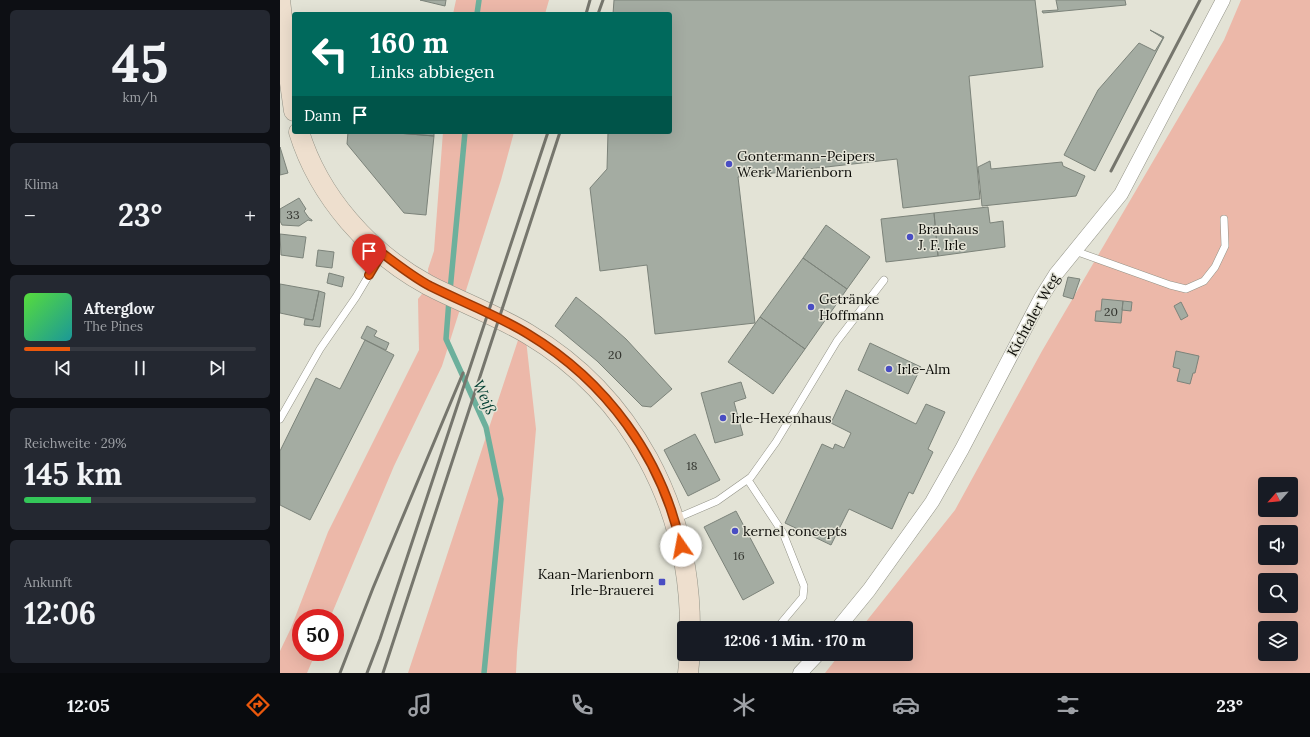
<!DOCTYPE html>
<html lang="de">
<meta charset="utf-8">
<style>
:root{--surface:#171b24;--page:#242831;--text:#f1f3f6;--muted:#9ea1a6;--line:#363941;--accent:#ea580c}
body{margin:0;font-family:Lora,serif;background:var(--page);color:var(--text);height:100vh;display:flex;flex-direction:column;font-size:15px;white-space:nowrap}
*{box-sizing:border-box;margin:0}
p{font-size:13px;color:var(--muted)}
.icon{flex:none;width:22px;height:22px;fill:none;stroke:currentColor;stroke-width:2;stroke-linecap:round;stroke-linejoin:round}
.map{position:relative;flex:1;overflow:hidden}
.drawer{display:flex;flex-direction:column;gap:10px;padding:10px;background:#0d0f14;width:280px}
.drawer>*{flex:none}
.guide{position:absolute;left:12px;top:12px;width:380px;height:122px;border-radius:4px;box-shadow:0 4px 16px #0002;background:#00695c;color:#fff;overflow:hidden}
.needle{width:26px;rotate:243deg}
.buttons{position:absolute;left:978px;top:477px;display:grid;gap:8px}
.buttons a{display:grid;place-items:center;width:40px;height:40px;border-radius:4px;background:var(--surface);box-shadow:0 4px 16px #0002;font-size:20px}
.speed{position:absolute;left:12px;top:609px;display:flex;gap:8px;font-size:20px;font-weight:700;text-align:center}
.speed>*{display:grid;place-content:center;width:52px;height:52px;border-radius:50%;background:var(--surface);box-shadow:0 4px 16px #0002;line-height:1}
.speed .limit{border:6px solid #d22;background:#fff;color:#111}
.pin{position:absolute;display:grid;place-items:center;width:34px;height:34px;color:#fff;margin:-41px -17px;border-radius:50% 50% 50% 0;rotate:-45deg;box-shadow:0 0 4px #0007}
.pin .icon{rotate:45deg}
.me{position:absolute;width:44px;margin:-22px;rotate:348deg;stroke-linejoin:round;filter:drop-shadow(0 0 3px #0008)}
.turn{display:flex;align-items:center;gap:14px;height:84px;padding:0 12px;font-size:18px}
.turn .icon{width:52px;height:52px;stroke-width:2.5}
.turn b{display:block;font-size:28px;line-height:34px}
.then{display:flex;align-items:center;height:38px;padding:0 12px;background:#0003;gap:8px;font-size:15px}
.big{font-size:30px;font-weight:700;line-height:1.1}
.drawer .widget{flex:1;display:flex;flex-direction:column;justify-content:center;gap:6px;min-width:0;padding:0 14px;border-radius:6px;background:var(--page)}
.drawer .dial{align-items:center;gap:0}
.dial b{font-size:52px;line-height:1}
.song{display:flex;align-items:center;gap:12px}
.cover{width:48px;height:48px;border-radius:6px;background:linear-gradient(135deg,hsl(110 70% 55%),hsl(180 70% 35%))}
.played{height:4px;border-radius:2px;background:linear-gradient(90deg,var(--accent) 20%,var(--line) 20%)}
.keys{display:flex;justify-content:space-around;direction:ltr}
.heat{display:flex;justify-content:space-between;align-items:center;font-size:22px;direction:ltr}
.charge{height:6px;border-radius:3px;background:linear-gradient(90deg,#34c759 29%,var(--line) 0)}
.trip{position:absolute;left:397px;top:621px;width:236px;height:40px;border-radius:4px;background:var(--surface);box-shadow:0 4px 16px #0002;font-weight:700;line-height:40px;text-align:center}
.tab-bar{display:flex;height:64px;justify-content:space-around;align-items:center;background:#090b0e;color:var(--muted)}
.tab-bar .icon{width:28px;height:28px}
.tab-bar .selected{color:var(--accent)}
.tab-bar b{font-size:18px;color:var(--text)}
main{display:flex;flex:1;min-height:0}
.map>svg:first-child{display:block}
.green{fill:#ecb8a9;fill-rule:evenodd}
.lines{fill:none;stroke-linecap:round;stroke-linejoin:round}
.stream{stroke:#6cb09c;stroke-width:5.5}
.building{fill:#a4aca2;stroke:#7c837a}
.service-casing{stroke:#939387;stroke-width:8}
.minor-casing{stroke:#939387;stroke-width:15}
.secondary-casing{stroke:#939387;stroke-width:21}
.service{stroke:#fff;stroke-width:7}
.minor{stroke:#fff;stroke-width:14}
.secondary{stroke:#eedfce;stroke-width:20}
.rail{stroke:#76766d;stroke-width:3}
.route-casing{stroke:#983908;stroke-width:10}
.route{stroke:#ea580c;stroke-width:7}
.poi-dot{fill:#494dc3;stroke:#e3e3d6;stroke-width:1.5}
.labels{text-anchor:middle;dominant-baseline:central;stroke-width:3;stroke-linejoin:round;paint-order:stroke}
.number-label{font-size:12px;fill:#32342e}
.poi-label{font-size:14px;fill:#0c0c08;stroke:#e3e3d6;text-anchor:start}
.street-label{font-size:14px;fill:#0c0c08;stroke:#e3e3d6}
.water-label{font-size:15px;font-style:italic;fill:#003e31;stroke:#e3e3d6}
</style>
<main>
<section class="drawer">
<div class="widget dial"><b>45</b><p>km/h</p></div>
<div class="widget"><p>Klima</p>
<div class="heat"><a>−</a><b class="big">23°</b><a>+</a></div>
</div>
<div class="widget">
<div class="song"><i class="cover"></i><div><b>Afterglow</b><p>The Pines</p></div></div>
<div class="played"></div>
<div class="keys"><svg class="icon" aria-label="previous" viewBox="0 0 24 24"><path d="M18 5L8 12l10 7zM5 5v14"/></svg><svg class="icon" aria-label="pause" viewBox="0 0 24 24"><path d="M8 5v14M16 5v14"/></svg><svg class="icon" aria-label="next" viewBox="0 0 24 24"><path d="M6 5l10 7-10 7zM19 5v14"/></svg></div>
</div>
<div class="widget"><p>Reichweite · 29%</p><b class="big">145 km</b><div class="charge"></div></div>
<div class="widget"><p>Ankunft</p><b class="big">12:06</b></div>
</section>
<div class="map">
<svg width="1030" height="673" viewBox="0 0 1030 673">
<rect width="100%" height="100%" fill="#e3e3d6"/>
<path class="green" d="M176,0H269L265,14H173Z
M961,0H1030V673H545L560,654H626V628H581L675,510L762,351L944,40ZM985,484H1011V510H985ZM985,532H1011V558H985ZM985,580H1011V606H985ZM985,628H1011V654H985Z
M163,132H234L221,180L162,366L114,466L50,618H21V652H36L27,673H0V651L11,628L48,532L139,350L138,299L149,285L148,269L154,251Z
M244,322L256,429L237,652L236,673H128Z"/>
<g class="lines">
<path class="stream" d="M197,14L199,0
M170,291L185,132
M169,300L166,339L206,427L221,499L204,673"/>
</g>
<path class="building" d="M140,0H166L165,6Z
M334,0H755L763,67L689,76L700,199L623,208L617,159L458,177L475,323L375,334L367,265L320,271L310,188L327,169L328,132H390V14H333Z
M776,0H845L846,5L763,13L762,11L778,10Z
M870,30L884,37L815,171L784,155L818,90L859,43L875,51L883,38Z
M68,132H105L154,136L146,215L124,213L67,144Z
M105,132H154V136Z
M0,147L8,173L0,175Z
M710,161L711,169L782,162L783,166L805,176L796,196L702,206L698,167Z
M19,198L26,209L24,211L29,218L32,220V221L28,220L19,226L2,225L0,221V209Z
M708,207L710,223L723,221L725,247L658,256L654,213Z
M654,213L658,256L606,262L601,219Z
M546,225L590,257L567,289L523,258Z
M0,234L26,237L23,258L1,255Z
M38,250L54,252L52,268L36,266Z
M523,258L567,289L525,349L480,317Z
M49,273L64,277L62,287L47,283Z
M788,277L800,279L793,299L783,296Z
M0,284L39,291L33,320L0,313Z
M39,291L45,293L40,327L24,325L25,319L33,320Z
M296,297L321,317L346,339L392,389L371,407L362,406L317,361L275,326Z
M822,299L843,301L841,323L815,321L816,311H821Z
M843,301L852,302L851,311L842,310Z
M901,302L908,316L901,320L894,306Z
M480,317L525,349L493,394L448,362Z
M87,326L97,331L94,336L109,343L106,350L81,338Z
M85,340L114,355L30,520L0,505V451L36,378L60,389Z
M590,343L641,367L628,394L578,370Z
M896,351L919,356L915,373H913L910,384L897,381L900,369L893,367Z
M461,382L466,398L454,402L463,435L435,443L421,393Z
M566,390L636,424L646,404L665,412L648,449L653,452L633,494L629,492L612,529L569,509L551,545L505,523L542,444L553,449L555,444L564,448L571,433L551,423Z
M415,434L440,480L408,496L384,450Z
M456,511L494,583L463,600L424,527Z"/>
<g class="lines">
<g class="service-casing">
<path id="service" d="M795,251L890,285L906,289L924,281L935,267L945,246L944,219
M0,419L40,349L76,297L101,255
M468,480L503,533L524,586L523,597L497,628
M395,519L437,501L471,477L496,442L557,341L604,280"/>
</g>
<g class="minor-casing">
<path id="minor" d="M558,628L589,590L652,502L682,449L761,298L776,274L841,194L943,0
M520,673L538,654"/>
</g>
<g class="secondary-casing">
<path id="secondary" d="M0,0L7,62L14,111
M19,132C39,197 89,253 148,285C181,302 216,315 248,334C352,396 410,507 410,628
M408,673L410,654"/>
</g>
<use href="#service" class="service"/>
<use href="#minor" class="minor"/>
<use href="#secondary" class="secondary"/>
<path class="rail" d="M306,14L310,0
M318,14L323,0
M831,171L920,0
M60,673L93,588L183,373
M87,673L100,639L268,132
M103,673L280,132"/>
</g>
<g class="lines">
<g class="route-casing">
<path id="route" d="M89,275L102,253C118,265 133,277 150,286C182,302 217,315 248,334C326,381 382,457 401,546"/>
</g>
<use href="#route" class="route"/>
</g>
<g class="poi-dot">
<circle cx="449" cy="164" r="4"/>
<circle cx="630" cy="237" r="4"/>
<circle cx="531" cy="307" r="4"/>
<circle cx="609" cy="369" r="4"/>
<circle cx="443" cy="418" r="4"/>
<circle cx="455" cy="531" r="4"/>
<rect x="378" y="578" width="8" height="8" rx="2"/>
</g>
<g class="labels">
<g class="number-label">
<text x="13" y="214">33</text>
<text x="831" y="311">20</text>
<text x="335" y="354">20</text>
<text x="412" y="465">18</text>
<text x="459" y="555">16</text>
</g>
<g class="poi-label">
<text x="457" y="156">Gontermann-Peipers<tspan x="457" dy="16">Werk Marienborn</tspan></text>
<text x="638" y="229">Brauhaus<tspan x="638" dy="16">J. F. Irle</tspan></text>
<text x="539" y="299">Getränke<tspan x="539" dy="16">Hoffmann</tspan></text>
<text x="617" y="369">Irle-Alm</text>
<text x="451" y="418">Irle-Hexenhaus</text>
<text x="463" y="531">kernel concepts</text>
<text x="374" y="574" text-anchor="end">Kaan-Marienborn<tspan x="374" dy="16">Irle-Brauerei</tspan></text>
</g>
<g class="street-label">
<text transform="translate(753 315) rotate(-61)">Kichtaler Weg</text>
</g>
<g class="water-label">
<text transform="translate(205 397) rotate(66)">Weiß</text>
</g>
</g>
</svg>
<div class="buttons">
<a><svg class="needle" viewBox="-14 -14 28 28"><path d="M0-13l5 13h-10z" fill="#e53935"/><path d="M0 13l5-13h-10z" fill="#9ea1a6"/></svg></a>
<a><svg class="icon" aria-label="sound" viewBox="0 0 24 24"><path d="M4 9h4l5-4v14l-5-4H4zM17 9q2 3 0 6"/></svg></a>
<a><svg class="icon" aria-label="search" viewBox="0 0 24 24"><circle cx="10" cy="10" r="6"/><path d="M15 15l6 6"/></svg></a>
<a><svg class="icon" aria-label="layers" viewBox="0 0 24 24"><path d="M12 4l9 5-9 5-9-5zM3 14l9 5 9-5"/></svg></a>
</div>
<div class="speed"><div class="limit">50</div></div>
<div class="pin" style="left:89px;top:275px;background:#d93025"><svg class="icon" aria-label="arrive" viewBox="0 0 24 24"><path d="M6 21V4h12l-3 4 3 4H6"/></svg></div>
<svg class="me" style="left:401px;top:546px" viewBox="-20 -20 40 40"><circle r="19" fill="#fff"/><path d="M0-13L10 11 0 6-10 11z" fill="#ea580c"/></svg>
<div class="trip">12:06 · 1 Min. · 170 m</div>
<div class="guide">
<div class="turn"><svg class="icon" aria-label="left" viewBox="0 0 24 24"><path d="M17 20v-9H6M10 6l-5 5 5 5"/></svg><div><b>160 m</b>Links abbiegen</div></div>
<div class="then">Dann<svg class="icon" aria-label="arrive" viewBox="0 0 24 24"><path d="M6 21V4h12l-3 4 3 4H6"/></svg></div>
</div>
</div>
</main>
<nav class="tab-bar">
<b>12:05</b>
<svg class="icon selected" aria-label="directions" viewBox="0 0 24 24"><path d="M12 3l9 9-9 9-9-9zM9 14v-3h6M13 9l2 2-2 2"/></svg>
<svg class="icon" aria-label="music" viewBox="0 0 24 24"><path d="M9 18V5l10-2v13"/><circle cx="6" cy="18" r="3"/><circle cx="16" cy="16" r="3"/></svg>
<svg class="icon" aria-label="phone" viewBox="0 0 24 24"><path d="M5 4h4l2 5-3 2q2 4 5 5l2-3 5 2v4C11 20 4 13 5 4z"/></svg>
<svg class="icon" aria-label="climate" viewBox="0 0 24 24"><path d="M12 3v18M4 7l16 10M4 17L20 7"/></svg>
<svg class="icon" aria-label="car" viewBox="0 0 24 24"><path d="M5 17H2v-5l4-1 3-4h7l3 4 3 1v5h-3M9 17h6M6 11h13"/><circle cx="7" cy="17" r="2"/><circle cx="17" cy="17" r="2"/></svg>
<svg class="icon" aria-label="filters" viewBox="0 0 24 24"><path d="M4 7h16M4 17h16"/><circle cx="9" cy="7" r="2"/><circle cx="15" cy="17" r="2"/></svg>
<b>23°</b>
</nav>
